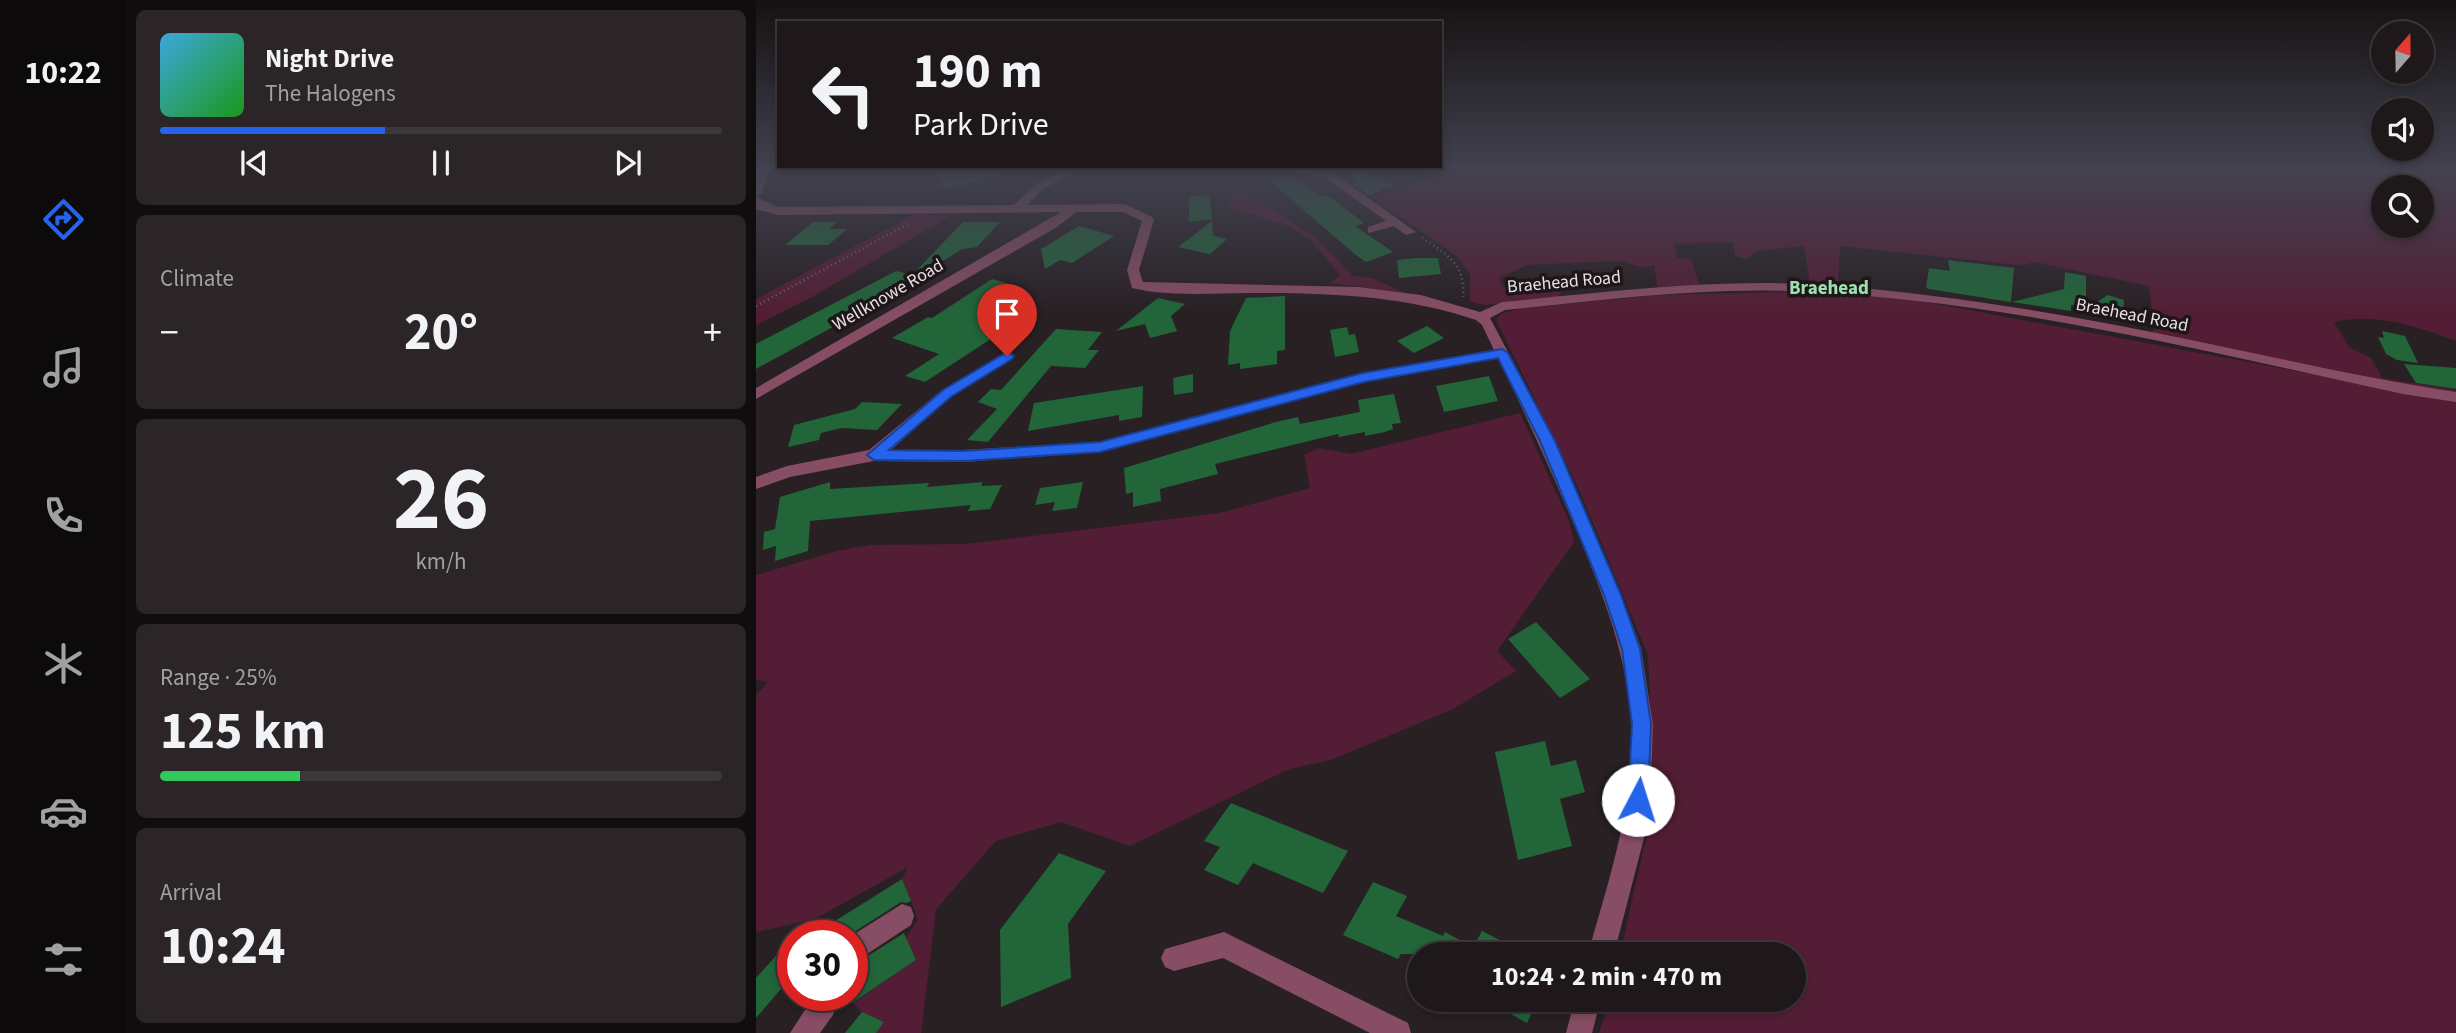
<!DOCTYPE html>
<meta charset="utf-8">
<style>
:root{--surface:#1e181a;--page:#2b2527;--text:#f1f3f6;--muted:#a1a0a2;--line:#3c3739;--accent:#2563eb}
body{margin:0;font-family:"Source Sans 3",sans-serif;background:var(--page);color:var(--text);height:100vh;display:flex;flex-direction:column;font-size:26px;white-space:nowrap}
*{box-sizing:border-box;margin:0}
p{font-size:23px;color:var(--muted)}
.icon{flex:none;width:38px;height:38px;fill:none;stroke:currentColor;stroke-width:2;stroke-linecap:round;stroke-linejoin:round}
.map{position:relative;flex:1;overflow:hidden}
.side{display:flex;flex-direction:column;gap:10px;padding:10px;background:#100d0e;width:630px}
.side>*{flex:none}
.banner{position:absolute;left:21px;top:21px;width:665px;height:147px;border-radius:0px;box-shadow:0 4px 10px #0003,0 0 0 2px var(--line);background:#1e181a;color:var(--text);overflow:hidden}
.needle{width:46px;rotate:20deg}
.controls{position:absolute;left:1615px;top:21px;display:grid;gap:14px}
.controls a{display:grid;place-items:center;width:63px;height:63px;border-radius:50%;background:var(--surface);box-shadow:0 4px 10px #0003,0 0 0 2px var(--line);font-size:35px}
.speed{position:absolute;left:21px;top:920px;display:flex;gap:14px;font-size:35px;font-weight:700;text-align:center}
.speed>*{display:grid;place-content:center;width:91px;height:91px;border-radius:50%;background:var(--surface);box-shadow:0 4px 10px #0003,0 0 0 2px var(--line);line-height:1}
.speed .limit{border:10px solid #d22;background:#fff;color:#111}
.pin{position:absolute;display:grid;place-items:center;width:60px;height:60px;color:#fff;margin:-72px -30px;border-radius:50% 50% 50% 0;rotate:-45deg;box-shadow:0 0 7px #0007}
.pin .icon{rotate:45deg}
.me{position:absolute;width:77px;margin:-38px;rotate:5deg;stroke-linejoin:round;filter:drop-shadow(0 0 5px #0008)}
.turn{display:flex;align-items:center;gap:24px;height:147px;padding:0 21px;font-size:32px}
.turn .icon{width:91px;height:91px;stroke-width:2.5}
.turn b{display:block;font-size:49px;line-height:60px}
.big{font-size:52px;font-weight:700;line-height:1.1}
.side .widget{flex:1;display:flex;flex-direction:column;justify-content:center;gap:10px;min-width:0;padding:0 24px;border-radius:10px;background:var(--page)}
.side .dial{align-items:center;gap:0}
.dial b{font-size:91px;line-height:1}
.song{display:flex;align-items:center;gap:21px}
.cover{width:84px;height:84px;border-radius:10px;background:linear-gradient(135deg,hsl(200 70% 55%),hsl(120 70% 35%))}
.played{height:7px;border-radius:4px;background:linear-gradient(90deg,var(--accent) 40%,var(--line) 40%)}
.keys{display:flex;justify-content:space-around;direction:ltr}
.heat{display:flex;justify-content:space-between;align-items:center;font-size:38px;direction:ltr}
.charge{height:10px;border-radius:5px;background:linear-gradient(90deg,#34c759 25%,var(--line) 0)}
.trip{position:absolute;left:651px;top:942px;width:399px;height:70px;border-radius:35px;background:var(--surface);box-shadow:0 4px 10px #0003,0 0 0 2px var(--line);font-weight:700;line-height:70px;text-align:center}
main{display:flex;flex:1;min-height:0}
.tabs{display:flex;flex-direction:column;width:126px;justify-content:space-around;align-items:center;background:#0c0a0a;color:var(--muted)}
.tabs .icon{width:49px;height:49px}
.tabs .selected{color:var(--accent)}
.tabs b{font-size:32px;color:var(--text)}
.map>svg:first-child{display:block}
.green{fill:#531e35;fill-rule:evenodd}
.building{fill:#216539}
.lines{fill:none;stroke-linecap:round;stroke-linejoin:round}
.path{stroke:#716a6c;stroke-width:2.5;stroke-dasharray:1 3.5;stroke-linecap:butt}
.street{fill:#874d64;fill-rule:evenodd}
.route{fill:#2563eb;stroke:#184099;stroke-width:2}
.labels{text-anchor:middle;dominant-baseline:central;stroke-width:7;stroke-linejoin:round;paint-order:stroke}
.far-street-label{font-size:18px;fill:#e6e0e2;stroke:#1f1619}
.far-neighbourhood-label{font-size:19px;font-weight:bold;fill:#9ce1ad;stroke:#1f1619}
</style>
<main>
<nav class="tabs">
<b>10:22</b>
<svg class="icon selected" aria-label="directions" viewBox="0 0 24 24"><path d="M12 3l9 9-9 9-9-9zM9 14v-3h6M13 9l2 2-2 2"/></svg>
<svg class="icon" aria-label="music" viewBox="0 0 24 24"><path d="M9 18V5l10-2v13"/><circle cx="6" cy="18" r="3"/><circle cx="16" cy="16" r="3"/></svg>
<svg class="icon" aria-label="phone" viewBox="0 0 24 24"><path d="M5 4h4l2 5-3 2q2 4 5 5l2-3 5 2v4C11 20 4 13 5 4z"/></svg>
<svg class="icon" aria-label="climate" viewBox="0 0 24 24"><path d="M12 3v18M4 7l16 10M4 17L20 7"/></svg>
<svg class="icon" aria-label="car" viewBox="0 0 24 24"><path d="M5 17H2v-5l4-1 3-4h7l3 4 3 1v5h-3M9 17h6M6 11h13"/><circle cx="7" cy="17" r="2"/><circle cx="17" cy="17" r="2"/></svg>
<svg class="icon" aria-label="filters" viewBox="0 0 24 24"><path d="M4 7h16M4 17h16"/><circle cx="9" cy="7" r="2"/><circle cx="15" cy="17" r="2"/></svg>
</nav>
<section class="side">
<div class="widget">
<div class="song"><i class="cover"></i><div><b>Night Drive</b><p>The Halogens</p></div></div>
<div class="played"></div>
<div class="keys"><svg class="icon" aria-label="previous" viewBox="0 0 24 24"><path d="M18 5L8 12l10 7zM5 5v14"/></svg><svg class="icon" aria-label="pause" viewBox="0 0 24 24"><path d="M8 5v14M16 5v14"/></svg><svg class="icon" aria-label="next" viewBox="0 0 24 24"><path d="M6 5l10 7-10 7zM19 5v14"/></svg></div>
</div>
<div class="widget"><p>Climate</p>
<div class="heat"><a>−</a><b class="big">20°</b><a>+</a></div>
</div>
<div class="widget dial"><b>26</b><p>km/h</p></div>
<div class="widget"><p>Range · 25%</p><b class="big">125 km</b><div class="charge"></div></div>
<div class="widget"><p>Arrival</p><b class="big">10:24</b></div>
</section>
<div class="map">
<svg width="1700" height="1033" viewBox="0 0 1700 1033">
<rect width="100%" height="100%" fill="#282023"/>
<path class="green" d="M664,169H1700V341C1660,326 1620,312 1578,322L1593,347L1615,358L1626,378L1699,390L1700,394L1666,390L1394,334L1398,330L1393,286L1277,262L1269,265L1252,264L1084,246L1082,286L1054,285L1048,246L1001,251L990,259L979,256L977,242L918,244L921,258L935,259L944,287L902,290L898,265L886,268L866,261L771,265L744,278L746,286L756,290L807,287L802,298L729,305L714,302V274L702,257L612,194L626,195L672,178ZM1628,187H1666V226H1628Z
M477,192L496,195L560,238L597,276L616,278L649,293L574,283L584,275L554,239L531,226L470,206Z
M159,214L194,216L58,296L0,325V299Z
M1069,291L1170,302L1700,401V1033H843L854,999H1038V954H864L898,803L892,655L824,492L740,320L744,314L767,308L904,295Z
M764,413L813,521L818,542L741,651L760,671L697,709L575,760L533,769L374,846L305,822L240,841L180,909L165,1033H120L128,1022L106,1012L97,1003L160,960L150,938L162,919L146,879L152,867L59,919L0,932V695L12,682L0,679V575L81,551L114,545L210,544L464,513L554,488L548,455L563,448L595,454Z"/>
<path class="building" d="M180,169H244L245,176L188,189Z
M592,169H610L613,176L619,174L637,186L613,195L600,186Z
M533,176L562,195L574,197L608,223L599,226L637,252L610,262L600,255L515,182Z
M454,195L456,219L433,222V196Z
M456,221L457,236L471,239L454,254L422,247Z
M57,222H81L73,229H91L72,245H29Z
M207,222H244L221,247L206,249L106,311L0,369V344L140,271L156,275Z
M323,226L358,236L316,263L304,260L289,269L285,249Z
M660,258H682L685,274L643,278L641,260Z
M1192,260L1258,268L1255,302L1173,289L1170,287L1173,268L1194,271Z
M1309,272L1330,276V307L1315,305V311L1256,302L1308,289Z
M236,279L261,286L253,292L260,294L222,317L244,326L241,335L169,382L149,376L183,354L136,338L172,317L176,318Z
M1352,295L1368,300V317L1331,308Z
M529,296V350L521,351V364L484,369V363L472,365L474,331L490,298Z
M402,298L429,304L415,316L421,331L394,338L389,324L360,331Z
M671,326L688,338L658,353L641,341Z
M591,327L593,335L599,334L603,352L579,357L574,330Z
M300,329L346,332L332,350H343L329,368L295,366L232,442L211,440L241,409L222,402L235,389L245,390Z
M1626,331L1649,336L1662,363L1641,360L1630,354L1622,337L1628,338Z
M1648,364L1700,368V389L1660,383Z
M437,374V392L418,395L417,378Z
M733,376L742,401L688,412L680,386Z
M387,386L386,417L363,421V415L272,431L278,403Z
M638,394L645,423L636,424L637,429L629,432L609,436V432L583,437L582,434L459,464L462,474L404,489L405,501L377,507V492L370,494L368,468L520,422L542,417L544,424L604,412L602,400Z
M106,402L146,404L121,430L85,428L65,433L63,440L32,447L38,425L99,409Z
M74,482V489L173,483L171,487L227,482L225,486L246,485L234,509L212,511L215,505L54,521L52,551L19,561L20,546L7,550L8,532L19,529L24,497Z
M327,482L321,508L296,511L299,502L279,505L284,488Z
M780,622L834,679L804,698L752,639Z
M789,741L795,766L820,760L829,792L804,799L816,846L762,860L739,752Z
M475,803L592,851L567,893L497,863L482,885L448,870L464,847L448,841Z
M303,853L350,871L312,924L315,978L245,1007L244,930Z
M146,879L155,901L151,903L145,902L92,936H55Z
M617,882L651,896L640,916L687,936L689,932L717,947L726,931L771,954H645L642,959L587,935Z
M148,933L160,960L96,1003V966Z
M37,937V975L0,1018V978Z
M728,999H782L771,1023Z
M106,1012L128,1022L120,1033H89Z"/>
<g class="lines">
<path class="path" d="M666,238C691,254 710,265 707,297
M0,306L152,224"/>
<path class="street" d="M1,169H12L6,193L0,196Z
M309,169H323L286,190L271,205L369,204L396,217L398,220L383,270L387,282L603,287L665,295L724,312L746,302C853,292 961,278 1068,285C1192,294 1314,315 1435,340C1523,358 1611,379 1700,392V402L1647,394C1444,350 1238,298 1030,291C936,288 842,301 749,310L734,318L799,441L865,595L885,648L897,725L895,781L888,838L858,954H832C853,879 879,803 875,725C872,656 847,595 821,532C796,473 770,415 742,358L608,382L344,452L207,462L118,461L34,477L0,489V477L31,466L113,450L186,390L251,352L256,353V359L196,396L135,450H207L344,442L607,373L738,350L726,325L720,320C646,295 571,293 493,293C455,293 414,297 376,288L371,270L386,221L367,212H320L301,227L0,399V388L305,212L22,215L0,209V197L22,207L258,205L278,186Z
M524,169L577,173L660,232L650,235L638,226L612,233V227L630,221L570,178Z
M146,904L155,907L158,916L155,925L96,964L95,936Z
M468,932L652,1023L655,1033H614L467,958L418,971L409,967L405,958L409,949Z
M58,996H84L77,1015L64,1033H34Z
M819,999H845L836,1033H810Z"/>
</g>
<linearGradient id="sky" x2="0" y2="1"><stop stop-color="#161213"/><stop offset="0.54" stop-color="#424250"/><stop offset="1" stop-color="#424250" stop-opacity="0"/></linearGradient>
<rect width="1700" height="314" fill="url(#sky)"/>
<path class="route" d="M746,349L752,353L799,441L865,595L884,649L895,724L892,800L889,807L882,810L875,807L872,800L876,724L866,649L848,595L784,441L742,358L608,382L344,452L207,461L118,460L111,455L187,390L251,352L258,356L256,359L196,396L133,450L207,451L344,442L607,373Z"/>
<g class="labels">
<g class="far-street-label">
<text transform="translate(808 282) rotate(-5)">Braehead Road</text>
<text transform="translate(132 295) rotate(-30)">Wellknowe Road</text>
<text transform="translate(1376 315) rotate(11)">Braehead Road</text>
</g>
<g class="far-neighbourhood-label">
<text x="1073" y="288">Braehead</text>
</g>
</g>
</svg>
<div class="controls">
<a><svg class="needle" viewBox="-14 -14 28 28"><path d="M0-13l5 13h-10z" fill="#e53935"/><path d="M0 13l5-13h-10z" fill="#a1a0a2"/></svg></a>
<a><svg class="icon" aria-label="sound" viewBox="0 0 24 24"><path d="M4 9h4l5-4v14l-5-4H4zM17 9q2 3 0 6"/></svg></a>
<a><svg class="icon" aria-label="search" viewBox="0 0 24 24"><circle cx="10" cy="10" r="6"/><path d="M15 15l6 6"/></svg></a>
</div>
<div class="speed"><div class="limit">30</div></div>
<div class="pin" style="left:251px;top:356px;background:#d93025"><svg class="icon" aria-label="arrive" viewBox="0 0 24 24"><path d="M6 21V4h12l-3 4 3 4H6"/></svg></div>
<svg class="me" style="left:882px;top:800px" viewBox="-20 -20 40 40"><circle r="19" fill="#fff"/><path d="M0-13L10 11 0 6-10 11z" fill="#2563eb"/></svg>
<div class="trip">10:24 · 2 min · 470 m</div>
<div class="banner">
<div class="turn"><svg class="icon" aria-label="left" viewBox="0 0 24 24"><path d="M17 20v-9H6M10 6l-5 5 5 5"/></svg><div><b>190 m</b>Park Drive</div></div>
</div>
</div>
</main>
